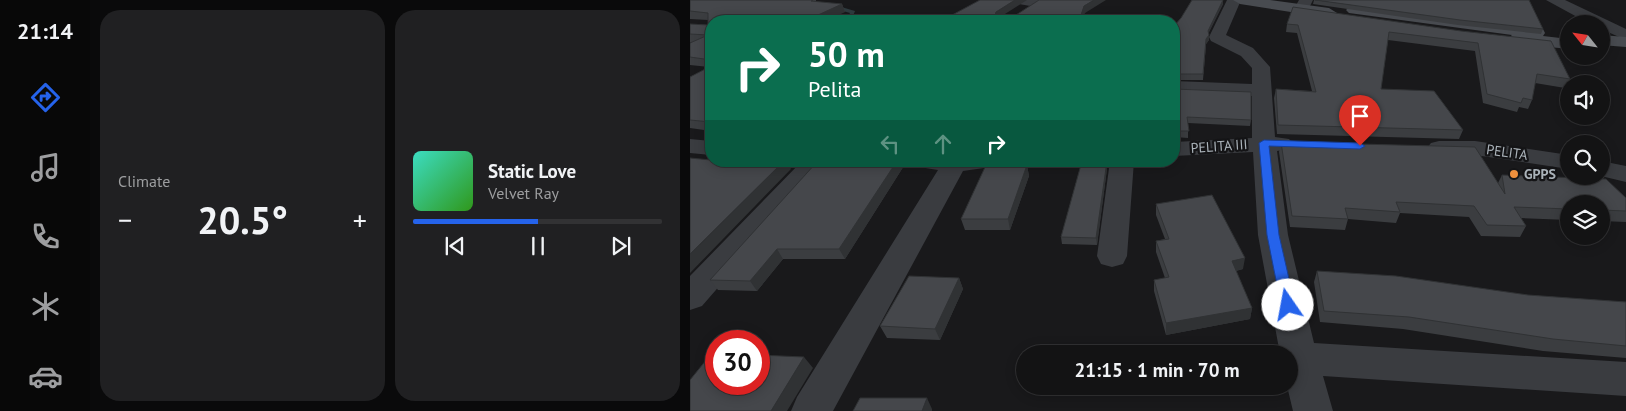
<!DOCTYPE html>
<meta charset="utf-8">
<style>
:root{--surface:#131314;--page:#202022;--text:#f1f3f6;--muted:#9d9ea0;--line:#323234;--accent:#2563eb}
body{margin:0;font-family:"PT Sans",sans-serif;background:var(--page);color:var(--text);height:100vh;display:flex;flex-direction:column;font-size:19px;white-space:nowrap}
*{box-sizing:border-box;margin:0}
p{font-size:16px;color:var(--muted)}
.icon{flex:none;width:28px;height:28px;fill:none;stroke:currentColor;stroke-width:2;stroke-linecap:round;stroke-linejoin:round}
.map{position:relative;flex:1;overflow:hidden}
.drawer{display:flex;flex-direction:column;gap:10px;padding:10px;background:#0a0a0b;width:600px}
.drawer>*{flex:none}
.top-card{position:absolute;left:15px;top:15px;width:475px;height:152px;border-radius:20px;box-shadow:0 2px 12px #0003,0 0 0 1px var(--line);background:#0b6e4f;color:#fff;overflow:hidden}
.needle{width:32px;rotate:300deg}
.tools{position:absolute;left:870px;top:15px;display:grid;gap:10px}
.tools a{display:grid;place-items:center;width:50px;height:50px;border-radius:50%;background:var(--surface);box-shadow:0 2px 12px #0003,0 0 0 1px var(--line);font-size:25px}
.speed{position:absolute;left:15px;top:330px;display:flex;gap:10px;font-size:25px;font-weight:700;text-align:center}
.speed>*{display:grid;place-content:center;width:65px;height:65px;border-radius:50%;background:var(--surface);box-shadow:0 2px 12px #0003,0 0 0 1px var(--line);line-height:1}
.speed .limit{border:8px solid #d22;background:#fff;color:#111}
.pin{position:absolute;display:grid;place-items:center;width:42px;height:42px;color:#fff;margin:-51px -21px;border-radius:50% 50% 50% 0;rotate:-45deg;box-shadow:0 0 5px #0007}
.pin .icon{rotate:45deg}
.me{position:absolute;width:55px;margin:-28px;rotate:348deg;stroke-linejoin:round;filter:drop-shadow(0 0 4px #0008)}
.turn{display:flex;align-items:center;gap:18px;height:105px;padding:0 20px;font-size:22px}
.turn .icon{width:65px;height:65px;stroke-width:2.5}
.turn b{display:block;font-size:35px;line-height:42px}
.lanes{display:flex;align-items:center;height:48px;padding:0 20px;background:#0003;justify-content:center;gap:25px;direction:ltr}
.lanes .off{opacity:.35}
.big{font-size:38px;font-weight:800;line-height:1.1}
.drawer .widget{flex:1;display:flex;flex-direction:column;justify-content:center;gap:8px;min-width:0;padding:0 18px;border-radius:20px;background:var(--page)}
.song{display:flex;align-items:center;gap:15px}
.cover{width:60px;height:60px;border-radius:8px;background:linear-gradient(135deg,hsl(170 70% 55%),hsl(110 70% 35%))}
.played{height:5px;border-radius:2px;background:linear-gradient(90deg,var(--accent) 50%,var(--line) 50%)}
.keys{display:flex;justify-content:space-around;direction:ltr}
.heat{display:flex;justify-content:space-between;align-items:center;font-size:28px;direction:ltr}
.drawer .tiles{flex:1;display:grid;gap:10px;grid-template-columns:repeat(2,1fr)}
.trip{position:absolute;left:326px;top:345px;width:282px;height:50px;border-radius:25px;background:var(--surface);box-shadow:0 2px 12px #0003,0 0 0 1px var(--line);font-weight:800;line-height:50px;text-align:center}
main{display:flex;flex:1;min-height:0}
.tabs{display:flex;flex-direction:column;width:90px;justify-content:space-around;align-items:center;background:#080808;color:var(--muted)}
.tabs .icon{width:35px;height:35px}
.tabs .current{color:var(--accent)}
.tabs b{font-size:22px;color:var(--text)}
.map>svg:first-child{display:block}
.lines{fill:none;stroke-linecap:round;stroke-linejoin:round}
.stream{fill:#2f3b3f;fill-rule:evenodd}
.street{fill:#3a3c40;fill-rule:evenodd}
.secondary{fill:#484b50;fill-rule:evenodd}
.wall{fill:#3b3d40}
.shaded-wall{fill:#303234}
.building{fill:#45474b;stroke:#303234}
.route{fill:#2563eb;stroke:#184099}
.poi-dot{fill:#ef903d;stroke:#141416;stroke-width:2}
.labels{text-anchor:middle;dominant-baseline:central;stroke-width:4.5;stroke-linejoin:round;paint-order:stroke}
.street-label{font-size:14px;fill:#abb3ba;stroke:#141416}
.poi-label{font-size:14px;font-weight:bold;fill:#abb3ba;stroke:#141416;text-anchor:start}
</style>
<main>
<nav class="tabs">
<b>21:14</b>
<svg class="icon current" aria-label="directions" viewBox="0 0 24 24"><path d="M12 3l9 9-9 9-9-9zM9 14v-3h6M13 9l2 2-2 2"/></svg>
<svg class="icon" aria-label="music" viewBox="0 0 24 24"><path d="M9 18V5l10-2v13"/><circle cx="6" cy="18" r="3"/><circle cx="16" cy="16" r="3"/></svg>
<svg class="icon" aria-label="phone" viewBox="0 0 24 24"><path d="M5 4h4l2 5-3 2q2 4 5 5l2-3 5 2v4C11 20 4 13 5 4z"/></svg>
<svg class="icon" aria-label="climate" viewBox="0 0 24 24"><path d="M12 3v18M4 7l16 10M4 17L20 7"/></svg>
<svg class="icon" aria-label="car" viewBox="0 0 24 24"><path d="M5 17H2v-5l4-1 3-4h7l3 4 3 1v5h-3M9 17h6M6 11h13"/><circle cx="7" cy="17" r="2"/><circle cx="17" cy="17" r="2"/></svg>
</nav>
<section class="drawer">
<div class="tiles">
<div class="widget"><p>Climate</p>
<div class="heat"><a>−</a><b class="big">20.5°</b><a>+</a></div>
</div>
<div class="widget">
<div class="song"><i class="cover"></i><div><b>Static Love</b><p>Velvet Ray</p></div></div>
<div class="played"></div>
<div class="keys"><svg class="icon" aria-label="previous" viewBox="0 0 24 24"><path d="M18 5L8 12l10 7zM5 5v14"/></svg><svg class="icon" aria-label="pause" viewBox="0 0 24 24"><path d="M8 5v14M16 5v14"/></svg><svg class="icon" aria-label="next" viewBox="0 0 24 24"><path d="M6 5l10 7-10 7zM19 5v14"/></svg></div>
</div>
</div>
</section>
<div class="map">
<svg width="936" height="411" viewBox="0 0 936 411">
<rect width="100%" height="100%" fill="#19191b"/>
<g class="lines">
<path class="stream" d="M141,4L165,11L161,21H155L160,13L139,7V5Z"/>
<path class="street" d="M321,0H351L353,3L346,7L323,3Z
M537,0H551L536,35L563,48L580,67L585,137L599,139L603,144L599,149L587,151L598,235L624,343L936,362V396L633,376L643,411H603L597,386H600V354H590L568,235L563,152L484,156V142L562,138V96L484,93V81L562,84V68L551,56L521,41L519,37Z
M609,0H623L617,12H607L604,9Z
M856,0H875L936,29V40L911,29V24H900Z
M0,139L21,141V155L0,153Z
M749,141H785L879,155V169L785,155L741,153L737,148L741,143Z
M112,161H138L12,306L0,310V276Z
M220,161H311L308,166L273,171L143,411H101L107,397L248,170L223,166Z
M420,161H444L437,256L433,264L422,267L411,264L407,256Z
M911,161L936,166V182L911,176Z"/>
<path class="secondary" d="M543,0H580L639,8L647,13L639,18L550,4Z
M664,5L847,28L853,29L855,33L853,36L879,39V49L819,43L817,39L822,35L659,13L656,10L659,7Z
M911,35L936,37V47L911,45Z"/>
</g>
<path class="wall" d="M0,0H126V2L152,4L155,12L21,21V131L0,128V77L19,67L0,65V43L2,42H0V24L18,25V20L0,19Z
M533,0V4L518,34L519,40L516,44L513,80H484V26Z
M624,0L853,29L851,34L768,25L623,4Z
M597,24L771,31L880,79L875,88L845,83L842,100L838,109L829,107L827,112L793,103L785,51L698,40L691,89L773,130L769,139L587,134L584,98L586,89L622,91L607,33L596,32Z
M484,89L561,120L560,126L498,123V138L484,137Z
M591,142L808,183L812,175L936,198V222L911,221V204H879V220L831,218L836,226L830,237L791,236L779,217L710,213L706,223L658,219L655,230L600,227L589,152Z
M136,161H217L155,259H93L67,291L28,290L20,280Z
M392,161H418L407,245L372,244L371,237Z
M337,165L339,176L320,230H275L271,219Z
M466,204L553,269L546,271L562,308L560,319L476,335L464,291V280L475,278L466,252V241L475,239L466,215Z
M627,271L838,295L936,302V358L853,351L713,329L630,322L624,282Z
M269,278L273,289L250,340L197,338L190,326Z"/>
<path class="shaded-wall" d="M325,0H337L307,19L305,15L306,12Z
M404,0H416L395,13L392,21H389L394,6Z
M533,0V4L517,36L518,31Z
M152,4L155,12L136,21H115Z
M519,35V40L516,44L513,80L516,39Z
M94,161H97L101,169L0,273V254Z
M207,161H217L155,259L149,249Z
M417,161H418L407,245L406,238Z
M337,165L339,176L320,230L318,219Z
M87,249L93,259L67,291L60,281Z
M555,258L553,269L540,272L542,261Z
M269,278L273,289L250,340L245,329Z
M562,308L560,319L476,335V323Z
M114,357L123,368L97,411H81Z
M237,398L242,409V411H232Z"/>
<path class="building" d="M0,0H123L121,1L152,4L115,21H21V60L0,57V43L18,35L0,34V24L18,25V13L0,11Z
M290,0H325L306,12L305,15H326L349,0H404L394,6L389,21H251Z
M502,0H533L518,31L519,35L516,39L513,74H484V26L491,18Z
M625,0H839L853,29L770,20Z
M603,7L771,31L861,41L880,79L847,74L842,100L833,98L831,103L797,94L788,43L699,32L691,89L744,91L773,130L588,125L586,89L626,92L608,25L597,24Z
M21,66V122L0,120V77Z
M484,89L561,92V120L497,117L499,131H484Z
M591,142L785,147L815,194L812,175L916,179L936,198V211L911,210V204H879V209L824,207L836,226L797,225L784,206L706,202L710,212L655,208L658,219L602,216Z
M0,158L21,160V161L54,163L56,161H94L0,254Z
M136,161H207L149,249H87L60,281L20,280L126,163L133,164Z
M392,161H417L406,238L371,237Z
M296,165H337L318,219H271Z
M522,195L555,258L542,261L562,308L476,323L464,280L479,277L466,241L479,239L466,204Z
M627,271L706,276L838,295L936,302V346L863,339L719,317L634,311Z
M219,276L269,278L245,329L190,326Z
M21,354H26V384H69V355L114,357L81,411H0V380Z
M170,398H237L232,411H163Z"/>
<path class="route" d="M574,140L670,143L675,146L670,149L579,146L589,235L605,305L603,309H593L591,305L577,235L569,143Z"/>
<circle class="poi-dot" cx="824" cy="174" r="5"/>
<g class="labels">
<g class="street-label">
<text transform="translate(529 146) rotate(-4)">PELITA III</text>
<text transform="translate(817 152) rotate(8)">PELITA</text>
</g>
<g class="poi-label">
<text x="834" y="174">GPPS</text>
</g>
</g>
</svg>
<div class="tools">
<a><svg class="needle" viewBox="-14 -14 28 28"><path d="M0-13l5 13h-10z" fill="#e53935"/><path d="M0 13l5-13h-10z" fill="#9d9ea0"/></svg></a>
<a><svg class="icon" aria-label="sound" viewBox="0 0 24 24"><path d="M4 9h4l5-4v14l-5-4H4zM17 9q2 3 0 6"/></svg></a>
<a><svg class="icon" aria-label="search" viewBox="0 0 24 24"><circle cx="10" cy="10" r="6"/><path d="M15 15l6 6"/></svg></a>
<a><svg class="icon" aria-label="layers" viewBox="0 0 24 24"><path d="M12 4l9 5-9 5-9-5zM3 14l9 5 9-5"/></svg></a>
</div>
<div class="speed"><div class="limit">30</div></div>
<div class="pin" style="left:670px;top:146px;background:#d93025"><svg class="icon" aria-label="arrive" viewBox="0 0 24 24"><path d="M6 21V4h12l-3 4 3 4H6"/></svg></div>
<svg class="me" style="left:598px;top:305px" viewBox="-20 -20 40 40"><circle r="19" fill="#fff"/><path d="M0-13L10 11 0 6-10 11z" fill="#2563eb"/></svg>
<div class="trip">21:15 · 1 min · 70 m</div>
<div class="top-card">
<div class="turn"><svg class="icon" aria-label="right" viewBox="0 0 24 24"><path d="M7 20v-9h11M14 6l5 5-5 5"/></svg><div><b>50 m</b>Pelita</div></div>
<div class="lanes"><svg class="icon off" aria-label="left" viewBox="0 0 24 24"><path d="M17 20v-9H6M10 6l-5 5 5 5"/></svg><svg class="icon off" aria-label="ahead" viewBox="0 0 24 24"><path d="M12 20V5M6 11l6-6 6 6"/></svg><svg class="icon" aria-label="right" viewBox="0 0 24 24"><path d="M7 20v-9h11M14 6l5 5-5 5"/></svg></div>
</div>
</div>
</main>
